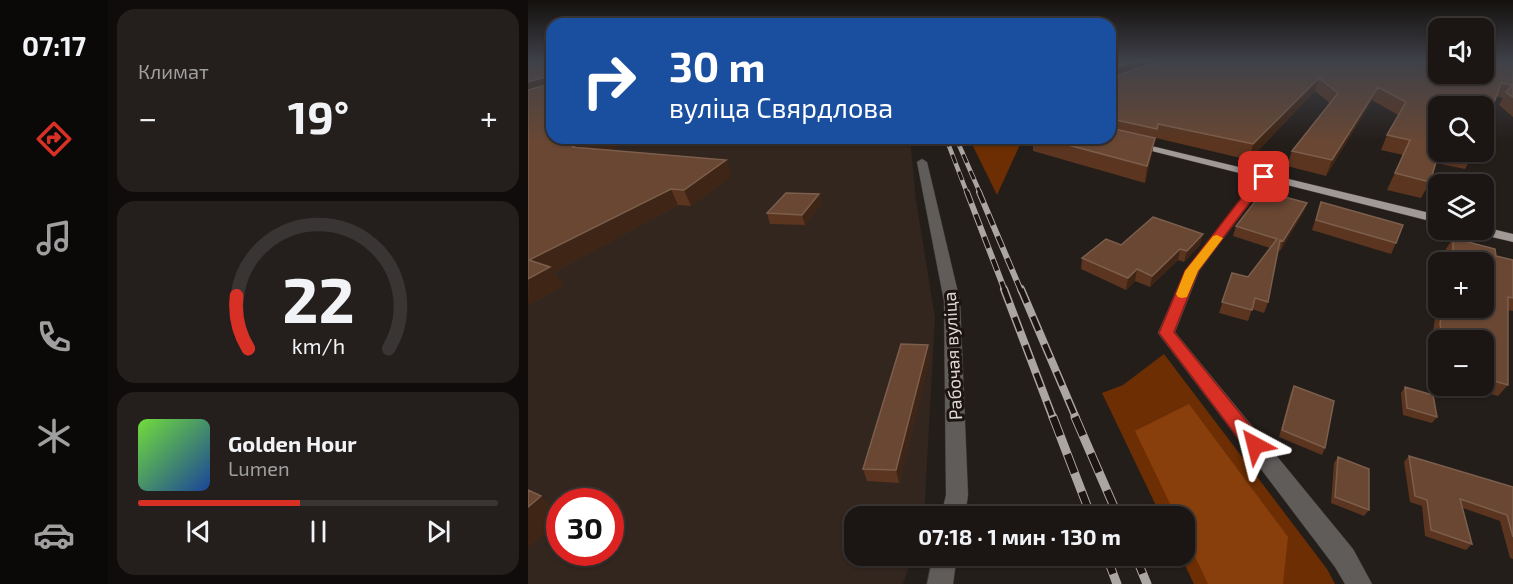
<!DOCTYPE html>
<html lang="ru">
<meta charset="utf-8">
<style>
:root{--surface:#1b1614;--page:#241f1d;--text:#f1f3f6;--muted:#a09fa0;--line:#393534;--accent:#d93025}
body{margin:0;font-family:"Exo 2",sans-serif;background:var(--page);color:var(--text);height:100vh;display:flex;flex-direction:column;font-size:22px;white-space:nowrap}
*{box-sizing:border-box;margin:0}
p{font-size:20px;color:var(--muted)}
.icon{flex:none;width:33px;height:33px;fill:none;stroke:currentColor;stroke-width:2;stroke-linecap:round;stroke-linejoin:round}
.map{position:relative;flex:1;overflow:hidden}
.sheet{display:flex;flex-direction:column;gap:9px;padding:9px;background:#0f0c0b;width:420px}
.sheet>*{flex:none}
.hud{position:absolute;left:18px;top:18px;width:570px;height:126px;border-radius:18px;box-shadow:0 2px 4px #0004,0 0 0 2px var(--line);background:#1a4fa0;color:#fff;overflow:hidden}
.buttons{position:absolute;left:900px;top:18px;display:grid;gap:12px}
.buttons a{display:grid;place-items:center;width:66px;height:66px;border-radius:12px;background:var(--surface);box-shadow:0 2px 4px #0004,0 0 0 2px var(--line);font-size:30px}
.speed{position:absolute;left:18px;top:488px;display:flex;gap:12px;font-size:30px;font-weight:700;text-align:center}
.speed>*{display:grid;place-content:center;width:78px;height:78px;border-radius:50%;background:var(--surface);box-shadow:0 2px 4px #0004,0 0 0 2px var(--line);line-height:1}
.speed .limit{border:9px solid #d22;background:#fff;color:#111}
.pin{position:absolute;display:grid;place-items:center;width:51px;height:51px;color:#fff;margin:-26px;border-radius:12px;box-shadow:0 3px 9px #0006}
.me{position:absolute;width:66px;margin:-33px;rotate:322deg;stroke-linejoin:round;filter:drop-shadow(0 0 4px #0008)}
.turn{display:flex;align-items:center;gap:21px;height:126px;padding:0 24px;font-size:27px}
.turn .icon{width:78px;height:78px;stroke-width:2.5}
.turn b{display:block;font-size:42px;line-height:51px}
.big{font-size:45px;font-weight:700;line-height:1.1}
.sheet .card{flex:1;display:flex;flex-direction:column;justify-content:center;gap:9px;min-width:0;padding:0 21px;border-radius:18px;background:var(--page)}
.sheet .dial{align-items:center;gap:0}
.dial svg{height:156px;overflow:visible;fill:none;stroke:var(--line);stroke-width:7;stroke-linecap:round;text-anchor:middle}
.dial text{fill:var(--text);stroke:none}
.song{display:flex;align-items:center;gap:18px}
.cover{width:72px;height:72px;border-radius:9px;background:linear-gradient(135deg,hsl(100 70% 55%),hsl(220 70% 35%))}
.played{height:6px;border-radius:3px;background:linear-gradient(90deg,var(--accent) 45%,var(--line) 45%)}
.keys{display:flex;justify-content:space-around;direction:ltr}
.heat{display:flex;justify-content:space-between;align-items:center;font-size:33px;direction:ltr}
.trip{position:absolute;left:316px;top:506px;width:351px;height:60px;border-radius:18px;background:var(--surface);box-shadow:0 2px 4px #0004,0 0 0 2px var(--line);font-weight:700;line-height:60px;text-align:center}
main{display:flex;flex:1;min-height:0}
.tab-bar{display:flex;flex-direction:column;width:108px;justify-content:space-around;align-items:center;background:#0b0908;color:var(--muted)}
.tab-bar .icon{width:42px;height:42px}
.tab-bar .selected{color:var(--accent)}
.tab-bar b{font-size:27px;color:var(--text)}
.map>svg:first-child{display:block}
.built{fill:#32261f;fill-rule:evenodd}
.green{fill:#6c2e02}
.forest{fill:#893f0c}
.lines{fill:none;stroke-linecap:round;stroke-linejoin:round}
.minor-casing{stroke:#3e3835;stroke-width:1}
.major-casing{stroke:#3e3835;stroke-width:1}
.minor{fill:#5f5c5a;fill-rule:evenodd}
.major{fill:#a09995;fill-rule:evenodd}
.rail-far3-casing{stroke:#aba6a3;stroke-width:4.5}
.rail-far2-casing{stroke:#aba6a3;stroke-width:6}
.rail-far1-casing{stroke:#aba6a3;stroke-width:8}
.rail-casing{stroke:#aba6a3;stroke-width:9}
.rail-far3{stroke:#1b1411;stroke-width:3;stroke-dasharray:9;stroke-linecap:butt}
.rail-far2{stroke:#1b1411;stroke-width:4;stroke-dasharray:12;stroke-linecap:butt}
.rail-far1{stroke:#1b1411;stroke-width:5;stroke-dasharray:15;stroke-linecap:butt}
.rail{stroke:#1b1411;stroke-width:7;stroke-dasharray:20;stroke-linecap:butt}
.wall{fill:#5b351f}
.shaded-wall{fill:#3f2515}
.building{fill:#694733;stroke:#7c5e4d;stroke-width:1.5}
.route{fill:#d93025;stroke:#8d1f18;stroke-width:1.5}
.slow{fill:#f59e0b}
.labels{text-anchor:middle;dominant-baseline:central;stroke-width:6;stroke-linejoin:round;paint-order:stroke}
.street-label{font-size:18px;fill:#dfdad8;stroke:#1b1411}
</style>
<main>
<nav class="tab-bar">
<b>07:17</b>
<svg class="icon selected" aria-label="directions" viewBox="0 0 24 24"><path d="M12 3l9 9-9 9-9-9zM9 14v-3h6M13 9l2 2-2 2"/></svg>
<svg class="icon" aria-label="music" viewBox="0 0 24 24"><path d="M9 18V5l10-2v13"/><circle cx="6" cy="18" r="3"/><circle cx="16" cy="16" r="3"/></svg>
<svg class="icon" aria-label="phone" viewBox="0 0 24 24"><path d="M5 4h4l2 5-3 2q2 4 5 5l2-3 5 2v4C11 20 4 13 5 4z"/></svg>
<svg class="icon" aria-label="climate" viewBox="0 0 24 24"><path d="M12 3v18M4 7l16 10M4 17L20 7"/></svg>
<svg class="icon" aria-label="car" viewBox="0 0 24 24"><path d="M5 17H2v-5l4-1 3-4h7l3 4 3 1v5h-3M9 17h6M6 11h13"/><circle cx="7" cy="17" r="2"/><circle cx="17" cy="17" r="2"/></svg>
</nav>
<section class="sheet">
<div class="card"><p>Климат</p>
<div class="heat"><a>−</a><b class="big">19°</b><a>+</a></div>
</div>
<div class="card dial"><svg viewBox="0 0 100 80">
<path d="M14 69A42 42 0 1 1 86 69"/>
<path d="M14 69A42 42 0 0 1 8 42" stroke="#d93025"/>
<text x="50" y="56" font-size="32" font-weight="700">22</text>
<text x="50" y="72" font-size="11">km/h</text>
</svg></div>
<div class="card">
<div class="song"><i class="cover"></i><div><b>Golden Hour</b><p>Lumen</p></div></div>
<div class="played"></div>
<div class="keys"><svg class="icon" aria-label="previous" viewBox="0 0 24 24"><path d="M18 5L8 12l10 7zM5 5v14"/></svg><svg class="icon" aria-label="pause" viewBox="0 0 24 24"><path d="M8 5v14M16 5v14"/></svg><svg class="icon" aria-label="next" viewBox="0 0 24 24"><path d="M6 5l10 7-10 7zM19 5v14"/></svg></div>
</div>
</section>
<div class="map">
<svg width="985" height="584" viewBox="0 0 985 584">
<rect width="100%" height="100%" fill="#241e1a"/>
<path class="built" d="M0,128L24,138H382L388,200L407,318L396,516H327V555H385L375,584H0ZM32,501H82V552H32Z"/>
<path class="green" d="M441,138H495L469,195Z
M636,354L799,569L807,584H666L652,555H657V516H633L574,393L595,385Z"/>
<path class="forest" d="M661,404L760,537L755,584H680L657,535V516H648L607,431Z"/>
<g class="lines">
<g class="minor-casing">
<path id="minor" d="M394,159L399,162L432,301L440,495L437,516H413L418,495L416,301L389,162Z
M736,174L741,177L671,271L647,332L825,549L844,584H817L807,567L630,333L657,271L732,175Z
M405,555H429L425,584H399Z"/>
</g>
<g class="major-casing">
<path id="major" d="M582,136L910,215V223L572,138Z
M956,227L985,234V242L947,233L946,230H956Z"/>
</g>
<use href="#minor" class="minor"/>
<use href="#major" class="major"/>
<g class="rail-far3-casing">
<path id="rail-far3" d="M418,138L439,193
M428,138L452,193"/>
</g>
<g class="rail-far2-casing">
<path id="rail-far2" d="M439,192L477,291
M451,192L493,291"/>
</g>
<g class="rail-far1-casing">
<path id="rail-far1" d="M476,289L525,418
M493,289L548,418"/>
</g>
<g class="rail-casing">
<path id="rail" d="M525,417L563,516
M547,417L590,516
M578,555L589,584
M607,555L619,584"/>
</g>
<use href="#rail-far3" class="rail-far3"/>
<use href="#rail-far2" class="rail-far2"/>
<use href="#rail-far1" class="rail-far1"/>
<use href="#rail" class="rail"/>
</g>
<path class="wall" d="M0,61L111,138L81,150L198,160L203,176L163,206L150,205L26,272L35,286L0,305Z
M582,61H985V117L971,105L975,98L968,96L963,111L956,124L910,106V152H946L937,169L908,163L902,182L893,198L859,190L875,155L853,150L859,135L870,115L844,100L798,176L759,166L764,151L802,103L787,91L721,160L628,138L626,144L617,183L505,151V138H582Z
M291,194L293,204L277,225L242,224L239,213Z
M793,202L868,243L863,254L784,230Z
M779,203L775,213L752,251L750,250L740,302L736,313L724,309L720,321L691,313L704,273L720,277L742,248L705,236L708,226Z
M925,238L968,256L985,260V311L980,310V385L970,396L931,386H956V340H910V360L904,337L910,300V308H956V262H918V249Z
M593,245H672L656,262L650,260L622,287L607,281L598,290L553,269L554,258Z
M400,345L402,357L371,483L339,481L335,469Z
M766,386L797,448L794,455L751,437L763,392Z
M877,387L909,417L904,423L875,415L873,393Z
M881,456L985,487V559L982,558L972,521L935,508L944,544L938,550L897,536L894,506L882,502L876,462Z
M810,457L841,510L836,516L803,503L806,463Z"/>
<path class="shaded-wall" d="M608,61H642L582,81V69Z
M17,77L23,90L0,96V82Z
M791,78L787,91L721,160L725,144Z
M850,87L844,100L798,176L804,160Z
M584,119L583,134H582V120Z
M67,138H111L52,162L44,147Z
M627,138L624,153L617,183L619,166Z
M198,160L203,176L163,206L156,190Z
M143,189L150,205L26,272L35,286L0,305L1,260Z
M291,194L293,204L277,225L274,215Z
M779,203L775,213L752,251L755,241Z
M675,234L672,245L656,262L659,251Z
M652,249L650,260L622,287L624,276Z
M609,269L607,281L598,290L600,278Z
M400,345L402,357L371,483L368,470Z
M13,496L32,514V520L0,548V507Z"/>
<path class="building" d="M0,61H24V138H67L44,147L198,160L156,190L143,189L1,260L22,267L0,279V90L18,85L20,80L17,77L0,82Z
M582,61H608L582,69Z
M632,61H910V74H956V61H985V97L978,92L984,85L973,83L963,111L960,110L956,124V106H910V152H911L902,182L867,173L882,140L859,135L878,102L850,87L804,160L764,151L810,93L791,78L725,144L630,124L629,129L584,119L582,120V75L584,77Z
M582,128L627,138L619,166L514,138H582Z
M735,191L779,203L755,241L752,240L740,302L727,298L724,310L694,302L704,273L720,277L749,239L708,226Z
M258,193L291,194L274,215L239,213Z
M793,202L875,225L868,243L788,220Z
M625,217L675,234L659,251L652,249L624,276L609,269L600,278L554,258L578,239L593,245Z
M925,238L967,249L968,256L985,260V298L980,297V385L956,378V340H916L912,325L914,308H956V262H925Z
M373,344L400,345L368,470L335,469Z
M766,386L806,401L797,448L754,430Z
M877,387L905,395L909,417L879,408Z
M881,456L985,487V537L979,515L932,499L944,544L903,530L899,500L887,496Z
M810,457L841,469V510L807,497Z
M0,490L13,496L0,507Z"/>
<linearGradient id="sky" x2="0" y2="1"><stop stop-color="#14100e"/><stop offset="0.43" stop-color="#3f4149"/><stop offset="1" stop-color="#3f4149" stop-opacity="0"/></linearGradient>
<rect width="985" height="142" fill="url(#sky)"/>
<path class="route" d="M732,174L741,177L670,271L646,332L733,439L736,445L733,451L727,453L720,451L631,333L657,271Z"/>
<path class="slow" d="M689,235L695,238L670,271L659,297L654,298L650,297L648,294L657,271L685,236Z"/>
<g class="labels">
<g class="street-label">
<text transform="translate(424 356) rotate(-93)">Рабочая вуліца</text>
</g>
</g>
</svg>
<div class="buttons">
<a><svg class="icon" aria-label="sound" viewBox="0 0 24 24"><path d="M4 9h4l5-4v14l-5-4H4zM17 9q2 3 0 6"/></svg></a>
<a><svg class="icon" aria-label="search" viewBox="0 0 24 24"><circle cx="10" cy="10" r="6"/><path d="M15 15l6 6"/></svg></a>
<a><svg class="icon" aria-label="layers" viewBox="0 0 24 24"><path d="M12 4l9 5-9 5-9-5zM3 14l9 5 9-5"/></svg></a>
<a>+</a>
<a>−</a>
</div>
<div class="speed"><div class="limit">30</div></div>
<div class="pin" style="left:736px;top:177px;background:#d93025"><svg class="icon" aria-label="arrive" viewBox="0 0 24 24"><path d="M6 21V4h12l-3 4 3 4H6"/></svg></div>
<svg class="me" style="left:727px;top:445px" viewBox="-20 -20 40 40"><path d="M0-17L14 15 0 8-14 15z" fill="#d93025" stroke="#fff" stroke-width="4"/></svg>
<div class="trip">07:18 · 1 мин · 130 m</div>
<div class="hud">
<div class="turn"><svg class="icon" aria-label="right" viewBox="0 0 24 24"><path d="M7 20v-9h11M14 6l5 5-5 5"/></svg><div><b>30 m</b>вуліца Свярдлова</div></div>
</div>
</div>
</main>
